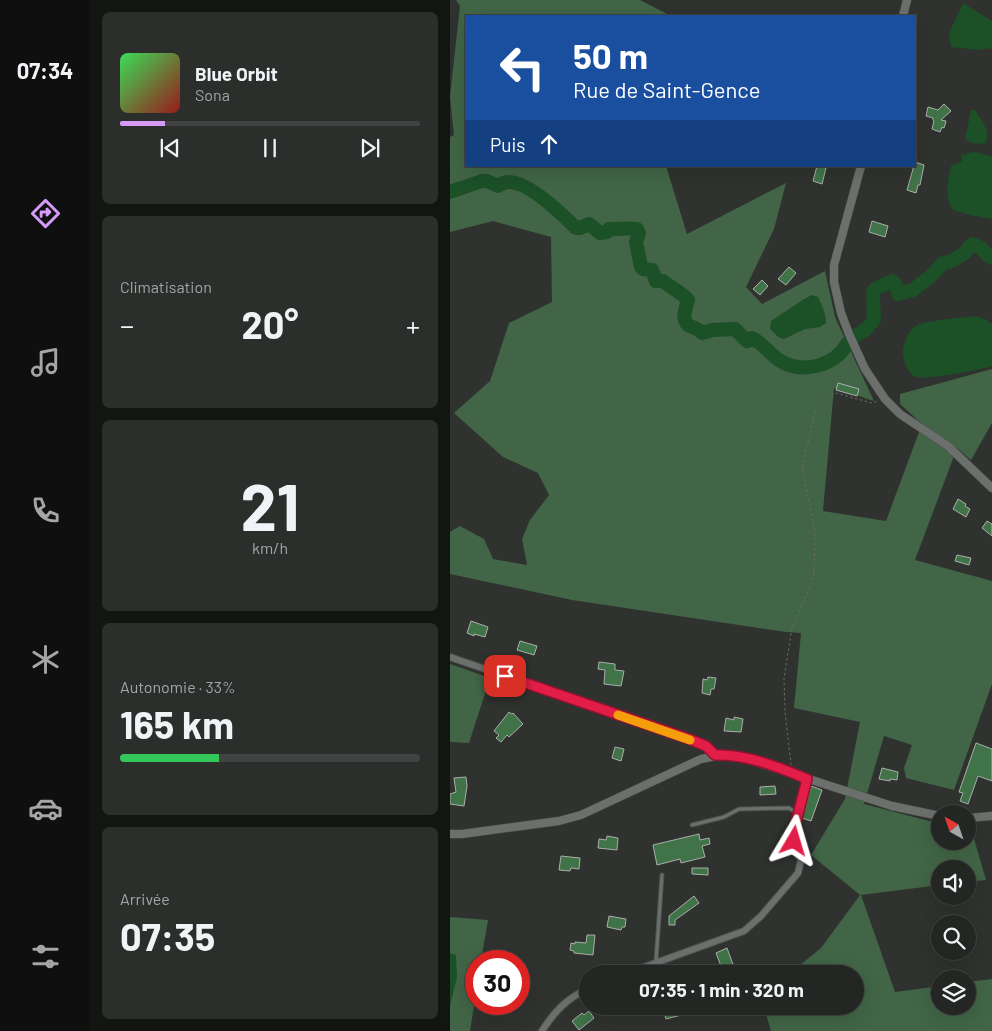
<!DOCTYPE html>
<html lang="fr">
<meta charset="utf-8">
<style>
:root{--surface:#232623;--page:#2b2e2b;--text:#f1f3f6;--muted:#a3a5a6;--line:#404341;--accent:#d69bfa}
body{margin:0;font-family:Barlow,sans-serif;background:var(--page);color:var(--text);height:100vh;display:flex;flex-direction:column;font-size:19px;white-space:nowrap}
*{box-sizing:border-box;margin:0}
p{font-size:16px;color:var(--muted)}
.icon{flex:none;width:28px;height:28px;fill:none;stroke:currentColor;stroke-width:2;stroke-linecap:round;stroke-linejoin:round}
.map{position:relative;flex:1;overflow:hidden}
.sheet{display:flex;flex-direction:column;gap:12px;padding:12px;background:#131513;width:360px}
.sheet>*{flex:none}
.banner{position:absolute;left:15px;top:15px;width:451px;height:152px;border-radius:0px;box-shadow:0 5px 20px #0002,0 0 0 1px var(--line);background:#1a4fa0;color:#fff;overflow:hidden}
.needle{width:32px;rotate:320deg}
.controls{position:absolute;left:481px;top:805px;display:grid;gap:10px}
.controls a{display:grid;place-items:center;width:45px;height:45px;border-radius:50%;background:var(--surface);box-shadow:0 5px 20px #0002,0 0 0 1px var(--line);font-size:25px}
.speed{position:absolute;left:15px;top:950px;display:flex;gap:10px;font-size:25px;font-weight:700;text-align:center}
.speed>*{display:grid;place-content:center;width:65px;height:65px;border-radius:50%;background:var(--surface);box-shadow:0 5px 20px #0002,0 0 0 1px var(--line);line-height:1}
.speed .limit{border:8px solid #d22;background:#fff;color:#111}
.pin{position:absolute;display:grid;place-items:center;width:42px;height:42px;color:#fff;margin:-21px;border-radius:10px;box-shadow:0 2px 8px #0006}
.me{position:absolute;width:55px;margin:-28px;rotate:7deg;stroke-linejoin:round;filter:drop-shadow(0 0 4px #0008)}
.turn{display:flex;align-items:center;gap:18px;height:105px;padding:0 25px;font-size:22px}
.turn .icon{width:65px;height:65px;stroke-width:2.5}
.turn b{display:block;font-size:35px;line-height:42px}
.then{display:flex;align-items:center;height:48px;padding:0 25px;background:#0003;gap:10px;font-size:19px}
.big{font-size:38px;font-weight:700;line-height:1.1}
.sheet .tile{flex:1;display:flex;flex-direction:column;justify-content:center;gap:8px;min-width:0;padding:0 18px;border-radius:8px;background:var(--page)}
.sheet .dial{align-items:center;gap:0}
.dial b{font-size:65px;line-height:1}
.song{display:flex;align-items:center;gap:15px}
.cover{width:60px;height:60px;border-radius:8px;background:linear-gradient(135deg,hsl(130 70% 55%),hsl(0 70% 35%))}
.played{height:5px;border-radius:2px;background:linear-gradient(90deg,var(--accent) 15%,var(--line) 15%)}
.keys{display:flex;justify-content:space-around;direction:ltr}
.heat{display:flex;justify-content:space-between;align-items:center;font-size:28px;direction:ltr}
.charge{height:8px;border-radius:4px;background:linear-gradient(90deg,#34c759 33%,var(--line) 0)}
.trip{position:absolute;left:129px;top:965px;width:285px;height:50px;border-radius:25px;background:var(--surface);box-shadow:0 5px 20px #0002,0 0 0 1px var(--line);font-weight:700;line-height:50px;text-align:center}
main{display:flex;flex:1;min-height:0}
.dock{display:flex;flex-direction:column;width:90px;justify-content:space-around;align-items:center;background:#0e0f0e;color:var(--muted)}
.dock .icon{width:35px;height:35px}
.dock .selected{color:var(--accent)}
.dock b{font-size:22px;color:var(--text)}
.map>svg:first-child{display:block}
.green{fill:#416546}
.water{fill:#1c5027}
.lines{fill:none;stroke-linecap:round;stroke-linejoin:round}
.river{stroke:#1c5027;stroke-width:14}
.building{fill:#407348;stroke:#abaeab}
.service-casing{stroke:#4f514f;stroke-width:5}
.minor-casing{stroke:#4f514f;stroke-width:8}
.tertiary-casing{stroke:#4f514f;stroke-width:9}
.path{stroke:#696b69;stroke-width:1;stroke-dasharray:2.5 2.5;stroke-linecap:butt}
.service{stroke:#6c706d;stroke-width:3}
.minor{stroke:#6c706d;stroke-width:6}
.tertiary{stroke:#6c706d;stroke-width:8}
.route-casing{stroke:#92132f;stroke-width:12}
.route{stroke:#e11d48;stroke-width:9}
.slow{stroke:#f59e0b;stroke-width:9}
</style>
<main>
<nav class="dock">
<b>07:34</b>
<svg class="icon selected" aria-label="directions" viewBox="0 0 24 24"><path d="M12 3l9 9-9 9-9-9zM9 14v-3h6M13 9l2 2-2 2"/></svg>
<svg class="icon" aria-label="music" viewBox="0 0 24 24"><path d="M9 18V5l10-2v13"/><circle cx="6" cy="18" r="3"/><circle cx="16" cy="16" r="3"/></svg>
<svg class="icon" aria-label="phone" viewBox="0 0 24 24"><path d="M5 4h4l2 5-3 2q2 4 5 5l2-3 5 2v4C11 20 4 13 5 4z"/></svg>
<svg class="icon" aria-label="climate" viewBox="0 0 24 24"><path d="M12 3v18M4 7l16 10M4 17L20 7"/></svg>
<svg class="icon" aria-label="car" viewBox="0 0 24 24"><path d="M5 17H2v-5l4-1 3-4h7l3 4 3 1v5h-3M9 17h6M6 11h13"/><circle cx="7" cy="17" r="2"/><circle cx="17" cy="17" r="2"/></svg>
<svg class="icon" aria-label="filters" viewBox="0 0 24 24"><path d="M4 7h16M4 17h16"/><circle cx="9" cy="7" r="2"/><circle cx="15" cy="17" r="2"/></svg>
</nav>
<section class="sheet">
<div class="tile">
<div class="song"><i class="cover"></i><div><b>Blue Orbit</b><p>Sona</p></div></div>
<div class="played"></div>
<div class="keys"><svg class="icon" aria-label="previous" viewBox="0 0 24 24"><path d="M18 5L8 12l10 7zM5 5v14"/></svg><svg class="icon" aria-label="pause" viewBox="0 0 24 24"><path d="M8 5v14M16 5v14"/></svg><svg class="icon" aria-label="next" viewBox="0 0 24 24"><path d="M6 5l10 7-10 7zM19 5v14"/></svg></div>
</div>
<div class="tile"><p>Climatisation</p>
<div class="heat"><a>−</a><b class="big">20°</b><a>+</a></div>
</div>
<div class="tile dial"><b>21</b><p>km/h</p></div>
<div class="tile"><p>Autonomie · 33%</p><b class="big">165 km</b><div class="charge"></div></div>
<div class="tile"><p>Arrivée</p><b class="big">07:35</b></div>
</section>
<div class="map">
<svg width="542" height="1031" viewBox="0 0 542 1031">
<rect width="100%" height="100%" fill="#2f322f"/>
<path class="green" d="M6,0H190L221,16H16V166H216L237,234L336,183L324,229L296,287L312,304L375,271L385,317L424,401L384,388L373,511L436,521L472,424L450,404V394L542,369V423L521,460L507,448L465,560L542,581V684L504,790L456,778L454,768L462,745L434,736L414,804L479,821L490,822V841H518V824L520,825L536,880L518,882V869H490V885L411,895L445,992L490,986V1006H518V982L542,979V1031H321L315,1010L326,1008V1006H405V974H339L371,948L410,895L361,855L395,799L410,722L344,708L351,633L336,632L122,600L0,574V532L10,526L34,539L43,559L77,565L72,539L80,520L99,495L88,473L53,457L4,413L40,381L59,323L102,302L101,237L43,221L0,232V137L4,135L0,97L10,6Z
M0,664L40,678L19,743L0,742Z
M0,917L38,920L31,961H26V994L20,1031H0Z"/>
<path class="water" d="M513,3L542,21V48L529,50L501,47L499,33Z
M521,110H525C531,120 542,131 535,144L523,143L515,140Z
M524,152L542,156V219L520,215L503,210C494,198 498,179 501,166L512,161L511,155Z
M362,295L368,297C372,305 376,314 376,323L370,327L355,329L334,339L328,337L320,329L321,321L354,299Z
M525,316L537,320L542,324V366C531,370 475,380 466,377C458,374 454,362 453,355C452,346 458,332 464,327C473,320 513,318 525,316Z
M0,953L6,955L7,977L0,1006Z"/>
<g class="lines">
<path class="river" d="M0,192L32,181H37L48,186C51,184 55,182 59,182C79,182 112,214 126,228H130L139,224L150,233L157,232L159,229C169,230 177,227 187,229L189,233L186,242L191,267L193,269L202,270L206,281H213C221,288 231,292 238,300C236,307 231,319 238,325C243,328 248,328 252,333L262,330L285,329L297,341L302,338C313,343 321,356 332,362C355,374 385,365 397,344
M405,336L414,331L424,320L423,292L425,289L442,281L446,285L448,294L463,290L481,276L493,263L502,261L515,253L520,246L523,244L531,248L537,255H540L542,258"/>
</g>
<path class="building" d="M494,104L501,111L491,120L496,121L494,128L492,127L490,132L482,129L484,121L483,120V118L476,116L478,107L488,110Z
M465,162L474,165L470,185H468L466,193L457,190Z
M367,166L376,168L372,184L363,181Z
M422,221L438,226L435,237L419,232Z
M339,267L346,273L336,285L328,279Z
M312,280L318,286L310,295L303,289Z
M388,383L409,389L407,396L386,390Z
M508,499L516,504L515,506L520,509L516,517L503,509Z
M537,521L542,524V536L532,528Z
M507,555L521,558L519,565L505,561Z
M21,621L38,627L35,637L24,634V636L17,633Z
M70,641L87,646L84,655L67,650Z
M149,662L165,664V670L174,671L171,686L154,684L155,670L148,669Z
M258,677L266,678L264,689H261L260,695L252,693L253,679L257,680Z
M59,712L62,714L63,713L73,724L59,737L57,735L51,742L46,738L49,735L44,731Z
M284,717L293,719L291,732L274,731L276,718L284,720Z
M526,743L542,749V781L528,776L518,804L510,801L513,793L509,792Z
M165,747L174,749L171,761L162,758Z
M432,768L448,772L447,780L440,779V781L429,779Z
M16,777L17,786L14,806L0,804V794L6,792L4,778Z
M325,786L326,794L310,795V787Z
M361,786L372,790L361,821L352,818Z
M249,834L250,840L259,838L260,844L252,846L255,857L231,863L230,859L207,865L203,845Z
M157,836L168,838L167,850L148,848L149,839L156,840Z
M111,856L130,858L129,869L121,868L120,871L109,870Z
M242,868H258V875L242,874Z
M244,896L249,903L225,920V925H219V916Z
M159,916L176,919L175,927H172L171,930L157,927Z
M137,935H145L143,955L124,953V951L120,950L121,943L125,944V942L136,943Z
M277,948L285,970L274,974L266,953Z
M212,1006H238L239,1013L216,1019Z
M139,1011L144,1018L129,1030L122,1021L132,1013L134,1015Z"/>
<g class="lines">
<g class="service-casing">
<path id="service" d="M242,825L274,817L289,809L339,808L348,814
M206,961L212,875"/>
</g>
<g class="minor-casing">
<path id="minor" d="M0,657L239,739L256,746L265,755
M175,974L294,931L311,916L348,873L351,860L345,841V827L357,779
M92,1031C104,1012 117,998 138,989"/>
</g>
<g class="tertiary-casing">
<path id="tertiary" d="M453,16L457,0
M411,166L384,265V282L391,313L399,334L415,369L435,399L450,414L498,446L542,488
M518,818L542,816
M0,834H12L109,821L131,815L251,759C267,755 279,755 294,758L442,806L490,816"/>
</g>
<path class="path" d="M341,765L335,712L334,678L342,628L364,578L365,532L352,467L365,413L377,397L386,393L422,403L428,401"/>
<use href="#service" class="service"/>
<use href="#minor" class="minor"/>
<use href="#tertiary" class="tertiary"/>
</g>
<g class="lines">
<g class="route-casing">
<path id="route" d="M55,676L239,739L256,746L265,755C297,754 328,767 357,779L345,826L344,841"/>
</g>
<use href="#route" class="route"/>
<path class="slow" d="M168,715L240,740"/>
</g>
</svg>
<div class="controls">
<a><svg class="needle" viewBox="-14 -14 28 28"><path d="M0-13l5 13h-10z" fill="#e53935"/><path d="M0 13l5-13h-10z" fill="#a3a5a6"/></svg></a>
<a><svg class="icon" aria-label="sound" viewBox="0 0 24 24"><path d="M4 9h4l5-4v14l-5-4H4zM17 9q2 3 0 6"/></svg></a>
<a><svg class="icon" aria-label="search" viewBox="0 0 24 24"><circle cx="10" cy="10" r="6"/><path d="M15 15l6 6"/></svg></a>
<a><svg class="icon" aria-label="layers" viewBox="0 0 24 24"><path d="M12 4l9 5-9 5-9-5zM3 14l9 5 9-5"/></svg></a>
</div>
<div class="speed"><div class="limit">30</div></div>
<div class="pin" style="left:55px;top:676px;background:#d93025"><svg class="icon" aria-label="arrive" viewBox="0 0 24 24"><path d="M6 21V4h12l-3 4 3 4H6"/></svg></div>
<svg class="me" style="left:344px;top:841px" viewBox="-20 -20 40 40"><path d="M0-17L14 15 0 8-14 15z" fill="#e11d48" stroke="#fff" stroke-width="4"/></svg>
<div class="trip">07:35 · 1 min · 320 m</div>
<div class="banner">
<div class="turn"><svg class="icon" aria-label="left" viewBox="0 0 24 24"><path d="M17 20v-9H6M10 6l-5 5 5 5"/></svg><div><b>50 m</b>Rue de Saint-Gence</div></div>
<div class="then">Puis<svg class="icon" aria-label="ahead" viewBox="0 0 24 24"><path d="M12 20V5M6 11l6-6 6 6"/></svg></div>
</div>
</div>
</main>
